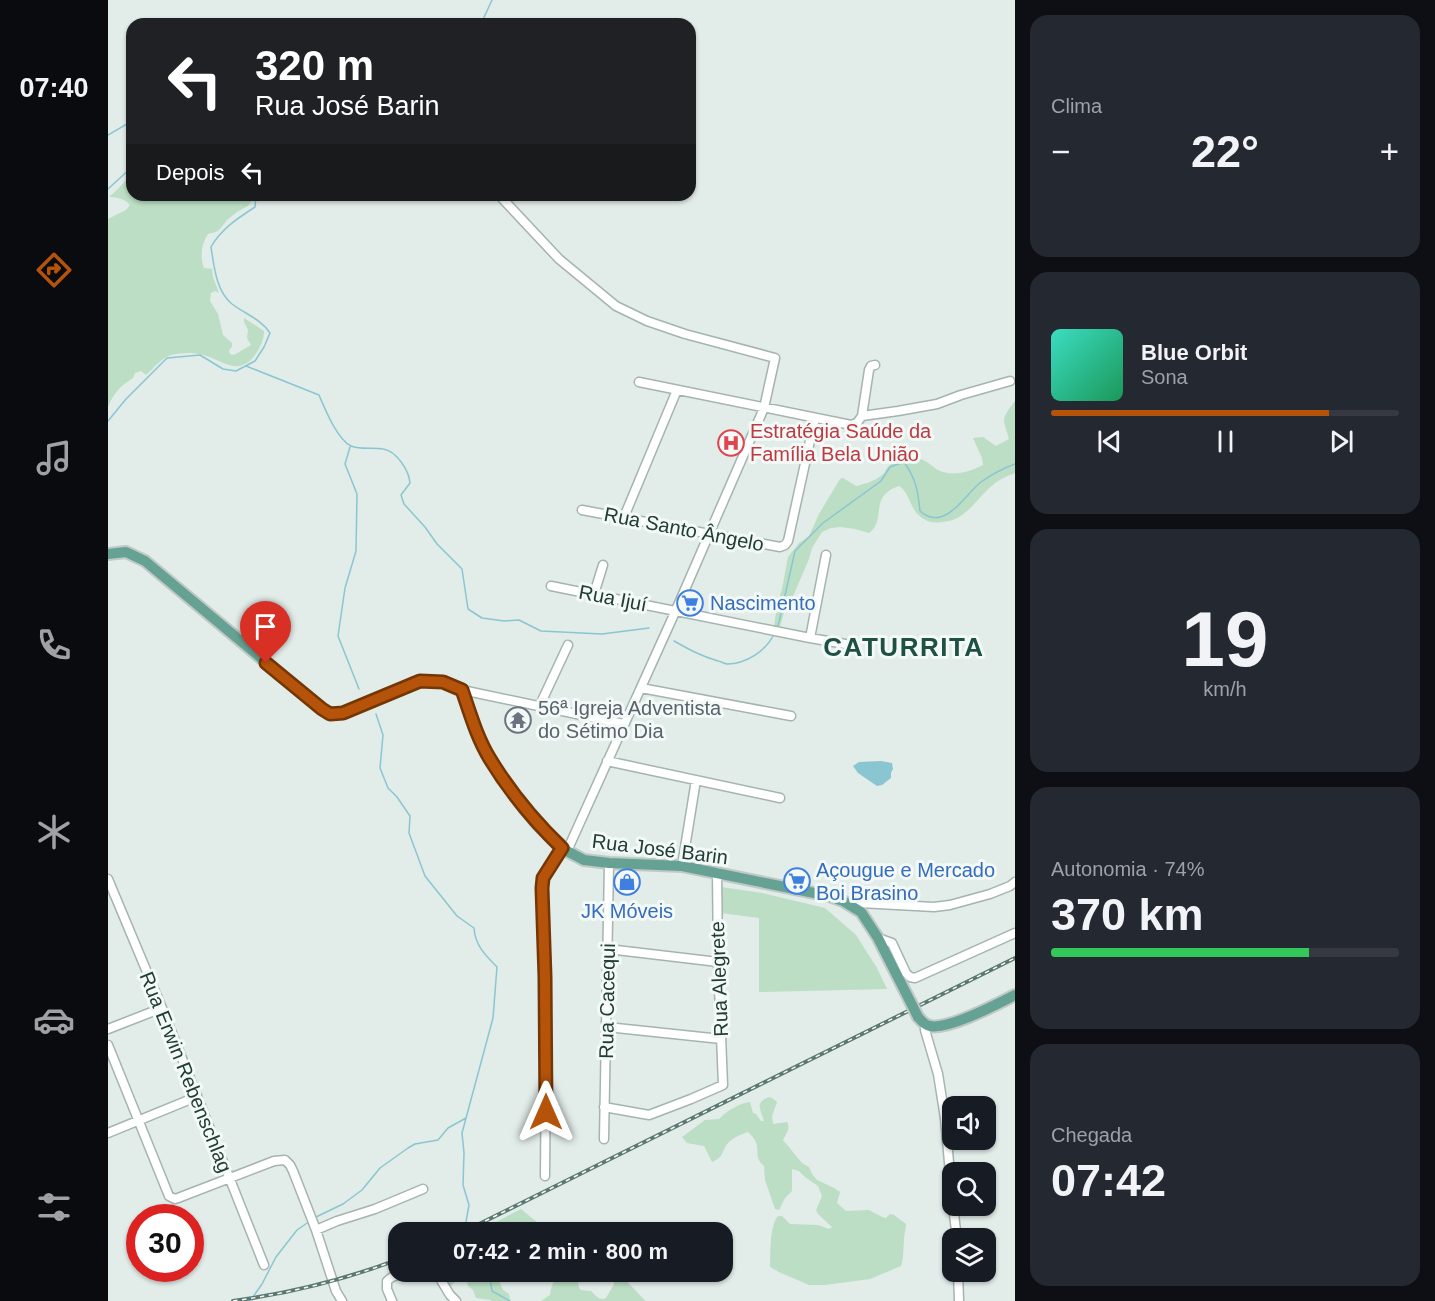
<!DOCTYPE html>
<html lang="pt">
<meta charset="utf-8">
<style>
:root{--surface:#171b24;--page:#242831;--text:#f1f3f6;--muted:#9ea1a6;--line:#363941;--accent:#b45309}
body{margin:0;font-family:Arial,sans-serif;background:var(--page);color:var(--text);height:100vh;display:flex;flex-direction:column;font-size:22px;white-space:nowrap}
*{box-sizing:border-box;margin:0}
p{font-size:20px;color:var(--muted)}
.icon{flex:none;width:33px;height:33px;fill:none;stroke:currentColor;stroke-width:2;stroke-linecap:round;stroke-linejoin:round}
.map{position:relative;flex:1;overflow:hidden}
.panel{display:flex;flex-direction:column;gap:15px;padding:15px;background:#0d0f14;width:420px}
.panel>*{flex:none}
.hud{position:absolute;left:18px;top:18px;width:570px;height:183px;border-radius:18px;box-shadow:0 2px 4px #0004;background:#202124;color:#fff;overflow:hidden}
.fabs{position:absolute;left:834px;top:1096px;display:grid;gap:12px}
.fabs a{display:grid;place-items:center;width:54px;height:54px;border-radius:12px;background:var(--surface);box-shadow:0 2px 4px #0004;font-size:30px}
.speed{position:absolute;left:18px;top:1204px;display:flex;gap:12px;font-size:30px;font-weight:700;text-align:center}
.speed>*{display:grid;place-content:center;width:78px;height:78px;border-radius:50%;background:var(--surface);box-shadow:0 2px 4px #0004;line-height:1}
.speed .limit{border:9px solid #d22;background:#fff;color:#111}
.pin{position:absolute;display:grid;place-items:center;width:51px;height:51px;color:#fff;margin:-62px -26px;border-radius:50% 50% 50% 0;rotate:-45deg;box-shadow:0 0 6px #0007}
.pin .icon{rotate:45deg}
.me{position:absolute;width:66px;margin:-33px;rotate:0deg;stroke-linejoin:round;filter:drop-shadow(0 0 4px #0008)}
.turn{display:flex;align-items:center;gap:21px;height:126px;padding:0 30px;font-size:27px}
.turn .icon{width:78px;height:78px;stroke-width:2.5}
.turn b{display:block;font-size:42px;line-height:51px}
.then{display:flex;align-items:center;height:57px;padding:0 30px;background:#0003;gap:12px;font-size:22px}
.big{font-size:45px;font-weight:700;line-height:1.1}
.panel .tile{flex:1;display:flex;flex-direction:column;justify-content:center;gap:9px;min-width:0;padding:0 21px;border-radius:18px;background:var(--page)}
.panel .dial{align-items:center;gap:0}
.dial b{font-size:78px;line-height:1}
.song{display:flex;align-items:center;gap:18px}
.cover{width:72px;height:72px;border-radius:9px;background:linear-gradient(135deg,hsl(170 70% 55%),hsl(150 70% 35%))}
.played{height:6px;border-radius:3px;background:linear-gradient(90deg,var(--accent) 80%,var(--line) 80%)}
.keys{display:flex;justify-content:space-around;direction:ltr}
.heat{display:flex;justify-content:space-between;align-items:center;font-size:33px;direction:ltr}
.charge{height:9px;border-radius:4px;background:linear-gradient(90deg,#34c759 74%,var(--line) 0)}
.trip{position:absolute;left:280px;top:1222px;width:345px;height:60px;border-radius:18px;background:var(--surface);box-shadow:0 2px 4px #0004;font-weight:700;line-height:60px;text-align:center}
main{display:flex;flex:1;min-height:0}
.tab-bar{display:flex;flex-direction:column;width:108px;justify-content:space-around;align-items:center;background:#090b0e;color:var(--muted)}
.tab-bar .icon{width:42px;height:42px}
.tab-bar .selected{color:var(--accent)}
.tab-bar b{font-size:27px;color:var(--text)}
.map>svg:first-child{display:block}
.green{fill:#bbdec4}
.water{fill:#8ac6d2}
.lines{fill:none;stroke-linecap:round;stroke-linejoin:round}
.stream{stroke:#8ac6d2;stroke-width:1.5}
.minor-casing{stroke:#a5b4af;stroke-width:11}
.major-casing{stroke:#c1c9c7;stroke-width:14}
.minor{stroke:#fff;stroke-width:8}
.major{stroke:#66a293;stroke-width:10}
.rail-casing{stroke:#5c7971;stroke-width:4}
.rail{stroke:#f2f9f6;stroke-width:1.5;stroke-dasharray:4.5;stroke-linecap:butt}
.major-bridge-casing{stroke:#c1c9c7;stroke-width:14;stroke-linecap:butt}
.major-bridge{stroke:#66a293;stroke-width:10}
.route-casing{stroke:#753606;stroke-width:15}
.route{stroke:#b45309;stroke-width:10}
.labels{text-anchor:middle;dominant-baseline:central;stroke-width:6;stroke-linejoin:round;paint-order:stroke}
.health-label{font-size:20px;fill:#be3a42;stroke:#f2f9f6;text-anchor:start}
.street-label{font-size:20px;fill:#223d36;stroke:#f2f9f6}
.shop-label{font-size:20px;fill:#366cbe;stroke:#f2f9f6;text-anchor:start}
.worship-label{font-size:20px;fill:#5b616d;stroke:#f2f9f6;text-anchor:start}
.district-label{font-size:26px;font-weight:bold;letter-spacing:1.5px;fill:#1e5044;stroke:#f2f9f6}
</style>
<main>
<nav class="tab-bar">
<b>07:40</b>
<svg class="icon selected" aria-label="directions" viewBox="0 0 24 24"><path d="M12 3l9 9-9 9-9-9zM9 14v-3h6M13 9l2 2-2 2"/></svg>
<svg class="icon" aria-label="music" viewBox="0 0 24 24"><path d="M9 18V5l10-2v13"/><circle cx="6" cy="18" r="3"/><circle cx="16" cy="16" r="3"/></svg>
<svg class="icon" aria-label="phone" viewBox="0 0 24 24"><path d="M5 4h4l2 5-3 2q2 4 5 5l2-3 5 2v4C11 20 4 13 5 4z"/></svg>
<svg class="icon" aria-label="climate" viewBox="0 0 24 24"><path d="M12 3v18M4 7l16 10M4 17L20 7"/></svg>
<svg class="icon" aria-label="car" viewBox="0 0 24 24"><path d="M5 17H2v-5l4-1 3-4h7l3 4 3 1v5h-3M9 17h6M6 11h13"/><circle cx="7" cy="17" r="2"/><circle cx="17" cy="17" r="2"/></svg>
<svg class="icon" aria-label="filters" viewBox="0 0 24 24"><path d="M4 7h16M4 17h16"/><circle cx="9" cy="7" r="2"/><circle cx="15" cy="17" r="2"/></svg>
</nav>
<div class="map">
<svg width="907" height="1301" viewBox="0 0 907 1301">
<rect width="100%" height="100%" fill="#e2ece8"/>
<path class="green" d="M24,173V195H146L145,199L140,206L129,212L119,220L112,229L108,232L100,234C93,244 92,257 96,268L104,269L105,277L111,293L107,291L103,293L102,301L110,314L115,335L124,343V347L121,350L122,354L126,355L143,345L139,338L140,330L136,322V318L156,331C156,339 153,345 149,352C131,381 112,357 91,354C83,352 71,353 63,355C54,357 45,369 38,375L33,371L27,373L25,378C13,385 5,394 0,407V219L18,210L22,205C17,199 9,197 1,197L10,189Z
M907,401V473C901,475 895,478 890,481C870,494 860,521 834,522C827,523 822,523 816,519C801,511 803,493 791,486C760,496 779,521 761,533L747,529L732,527L723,528L714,532L704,548L701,559L686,594L677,609L672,627L666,626L669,606L674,589L680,557L691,543L701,536L711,514L732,479L735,478L748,486C757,484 767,481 774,475C778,472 776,472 779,468C785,460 801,458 810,459C818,459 823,466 830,470C843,477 862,472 875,465L874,458L865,438L875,437L888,446L901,439C895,417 892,421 907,401Z
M613,887L654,893L717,908L748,935L769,968L779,989L651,992V918L613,913Z
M661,1097L664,1098L669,1102L664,1116L665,1124L679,1122C683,1128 678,1134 675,1140L694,1163L701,1167L704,1174L709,1180L726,1188L732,1192L729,1203L738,1211L761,1210L774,1217L778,1218L782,1214L786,1215L798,1224C798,1230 796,1234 796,1240C795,1249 796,1257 793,1266L762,1279L717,1285H701L671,1272L662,1267C663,1253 661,1227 670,1216H674L682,1224L710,1225L721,1229L724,1227L710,1214L708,1210L714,1196L710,1186L697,1177L691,1171L684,1169V1191L677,1198L671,1210L667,1209L657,1180L656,1166C648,1159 650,1155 649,1146C648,1140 644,1136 640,1132C634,1134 626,1137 621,1142C613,1150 617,1157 604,1162L596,1146L579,1143L574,1137L597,1120L611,1119C619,1111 631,1103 642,1102L645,1113L648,1114L653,1121H656C653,1109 646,1103 661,1097Z
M413,1209L430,1223L445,1227L447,1230L446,1233H408L398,1228L391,1231L389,1233H367Z
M332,1272H387L395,1290L401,1294L402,1301H383V1300L368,1298L365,1290L360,1286L357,1274L353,1275L345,1284L342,1286L337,1280Z
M460,1272H465L470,1282L471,1288L473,1290L483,1291C488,1296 491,1301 498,1298L506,1284V1278L512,1276C522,1283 529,1293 538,1301H433L442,1295C443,1283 448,1276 460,1272Z"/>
<path class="water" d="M773,761L784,763L785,769L783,773V778L774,785L769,786L750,773L745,766L751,762Z"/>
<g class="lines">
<path class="stream" d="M373,24L384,0
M0,135L24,121
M0,189L24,167
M138,366L211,395C217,409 229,439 243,446C253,450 265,447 275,449C289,451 301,471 302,483L293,495L296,504L317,527L329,544L354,569L360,609L374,618L396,621L411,620L433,631L494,634L541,628
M0,421L18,399L59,358L92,355L115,369L128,371L147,361L156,347L162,333C153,319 137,314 124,304C108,291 106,266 103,247C113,229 130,218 147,207L148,195
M242,447L237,464L249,494L248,551L237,588L230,636L251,689
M669,627L671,622L687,551L715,523L773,481L782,467L796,462C808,479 810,491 812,511C837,533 856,495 873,482C883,475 896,468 907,464
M566,641C582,650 593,656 610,661C611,661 618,664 619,664C638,664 658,651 666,634
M268,714L275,735L272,768L280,788L289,797L302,816L301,833L317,876L349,916L366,928C367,945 377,955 389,967L385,1018L354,1133L356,1153L355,1185L361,1205L356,1233
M208,1217L235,1204L254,1190L272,1168L300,1148L307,1144L330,1140L340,1128L358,1118
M381,1272L384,1291L402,1301
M142,1301L154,1284L168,1257L189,1230L202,1221"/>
<g class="minor-casing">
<path id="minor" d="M391,195L451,259L508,306L539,321L577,334L667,358L656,408L568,610L459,851
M531,382L743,425L749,423L754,416L761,370L763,366L767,365
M754,416L790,411L829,404L853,395L902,381
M474,510L672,547L677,545L680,541L707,418
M516,517L569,390
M443,586L702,638L743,645
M486,594L495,565
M702,638L718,555
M533,688L683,716
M354,690L516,724
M431,707L460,645
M499,761L672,798
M574,866L588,780
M0,879L54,1008L156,1265
M743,905L752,903L826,907L842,905L882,894L902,886L907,882
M770,938L784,943L798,973L802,977L807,978L907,933
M500,949L610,962
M817,1024V1030L830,1074L837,1118L844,1196
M499,1027L613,1039
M0,1029L54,1008
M0,1045L61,1196L67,1199L70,1198L166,1161L177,1160L182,1165L185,1171L208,1230L228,1291L234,1301
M496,1107L541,1115L583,1099L615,1085L610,962L609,872
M0,1133L88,1097
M496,1139L501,863
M437,1176C438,1080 438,984 434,888L435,878L454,848
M845,1206L849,1239
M208,1230L229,1221L267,1209L315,1189
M328,1272L342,1295L348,1301
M850,1272L851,1301
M284,1301L279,1289V1281L284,1277L298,1272"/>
</g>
<g class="major-casing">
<path id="major" d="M0,554L18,552L37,561L214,709L222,713H235L312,681L335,682L354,690L369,733L381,758L412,803L430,825L459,851L476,860L501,863L574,866L721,896L735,901L753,912L770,938L802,1001
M810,1017C814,1021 816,1025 822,1026C841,1030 889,1004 907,995"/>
</g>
<use href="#minor" class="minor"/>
<use href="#major" class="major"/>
<g class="rail-casing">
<path id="rail" d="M353,1233L907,958
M125,1301C183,1293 236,1280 291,1259"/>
</g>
<use href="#rail" class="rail"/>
<g class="major-bridge-casing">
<path id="major-bridge" d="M802,1001L810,1017"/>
</g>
<use href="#major-bridge" class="major-bridge"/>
</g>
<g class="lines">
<g class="route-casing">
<path id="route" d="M158,663L214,709L222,714L235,713L312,681L335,682L354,690C362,713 369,738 382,759C402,792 426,821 454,848L435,878L434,888L437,977L438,1112"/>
</g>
<use href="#route" class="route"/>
</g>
<defs>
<g id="hospital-ring" transform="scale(1.35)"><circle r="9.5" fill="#f2f9f6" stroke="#e0444e" stroke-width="1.5"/><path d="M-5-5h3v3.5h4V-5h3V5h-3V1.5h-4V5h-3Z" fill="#e0444e"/></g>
<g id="supermarket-ring" transform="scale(1.35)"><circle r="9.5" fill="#f2f9f6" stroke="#3f7fe0" stroke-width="1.5"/><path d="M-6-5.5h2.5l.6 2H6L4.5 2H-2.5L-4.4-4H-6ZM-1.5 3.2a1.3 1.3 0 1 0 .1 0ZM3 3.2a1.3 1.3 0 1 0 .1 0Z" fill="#3f7fe0"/></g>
<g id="temple-ring" transform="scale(1.35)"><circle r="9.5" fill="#f2f9f6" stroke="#6b7280" stroke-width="1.5"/><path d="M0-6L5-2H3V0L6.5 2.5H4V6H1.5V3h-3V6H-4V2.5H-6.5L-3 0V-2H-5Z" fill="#6b7280"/></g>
<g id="shop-ring" transform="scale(1.35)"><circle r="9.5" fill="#f2f9f6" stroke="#3f7fe0" stroke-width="1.5"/><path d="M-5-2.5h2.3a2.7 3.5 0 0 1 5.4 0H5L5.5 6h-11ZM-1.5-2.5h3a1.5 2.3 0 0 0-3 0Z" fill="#3f7fe0"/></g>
</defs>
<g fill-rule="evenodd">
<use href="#hospital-ring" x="623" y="443"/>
<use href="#supermarket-ring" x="582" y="603"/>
<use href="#temple-ring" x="410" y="720"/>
<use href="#supermarket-ring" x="689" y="881"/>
<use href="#shop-ring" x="519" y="882"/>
</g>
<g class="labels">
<g class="health-label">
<text x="642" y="431">Estratégia Saúde da<tspan x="642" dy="23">Família Bela União</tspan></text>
</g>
<g class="street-label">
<text transform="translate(576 529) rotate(11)">Rua Santo Ângelo</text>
<text transform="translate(505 598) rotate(11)">Rua Ijuí</text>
<text transform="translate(552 849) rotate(7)">Rua José Barin</text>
<text transform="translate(611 979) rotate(-92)">Rua Alegrete</text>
<text transform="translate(499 1001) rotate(-89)">Rua Cacequi</text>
<text transform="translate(78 1072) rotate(68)">Rua Erwin Rebenschlag</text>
</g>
<g class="shop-label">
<text x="602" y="603">Nascimento</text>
<text x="708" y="870">Açougue e Mercado<tspan x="708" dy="23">Boi Brasino</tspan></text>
<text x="519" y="911" text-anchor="middle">JK Móveis</text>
</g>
<g class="worship-label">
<text x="430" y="708">56ª Igreja Adventista<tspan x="430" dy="23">do Sétimo Dia</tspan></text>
</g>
<g class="district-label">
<text x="796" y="647">CATURRITA</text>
</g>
</g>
</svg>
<div class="fabs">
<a><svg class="icon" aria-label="sound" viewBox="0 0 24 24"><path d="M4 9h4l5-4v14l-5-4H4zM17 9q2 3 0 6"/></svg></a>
<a><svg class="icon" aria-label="search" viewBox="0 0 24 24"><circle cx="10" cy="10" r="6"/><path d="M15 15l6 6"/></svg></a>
<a><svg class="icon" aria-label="layers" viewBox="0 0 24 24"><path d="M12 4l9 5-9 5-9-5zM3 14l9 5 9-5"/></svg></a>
</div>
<div class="speed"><div class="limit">30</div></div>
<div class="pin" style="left:158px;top:663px;background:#d93025"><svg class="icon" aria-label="arrive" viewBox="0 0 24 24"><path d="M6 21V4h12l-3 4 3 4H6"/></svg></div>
<svg class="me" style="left:438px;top:1112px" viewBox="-20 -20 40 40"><path d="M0-17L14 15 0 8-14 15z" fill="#b45309" stroke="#fff" stroke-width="4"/></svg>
<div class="trip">07:42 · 2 min · 800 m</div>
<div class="hud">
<div class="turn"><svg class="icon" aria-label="left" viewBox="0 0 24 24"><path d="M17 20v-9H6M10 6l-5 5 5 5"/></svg><div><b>320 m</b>Rua José Barin</div></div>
<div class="then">Depois<svg class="icon" aria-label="left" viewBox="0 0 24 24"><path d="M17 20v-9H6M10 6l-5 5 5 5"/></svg></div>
</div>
</div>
<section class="panel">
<div class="tile"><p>Clima</p>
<div class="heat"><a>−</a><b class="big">22°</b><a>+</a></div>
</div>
<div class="tile">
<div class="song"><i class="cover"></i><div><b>Blue Orbit</b><p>Sona</p></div></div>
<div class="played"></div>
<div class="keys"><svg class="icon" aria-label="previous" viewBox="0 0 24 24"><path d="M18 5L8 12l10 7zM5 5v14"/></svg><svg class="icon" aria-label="pause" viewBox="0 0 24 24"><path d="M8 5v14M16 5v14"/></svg><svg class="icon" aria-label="next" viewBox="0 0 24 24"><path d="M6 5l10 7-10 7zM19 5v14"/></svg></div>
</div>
<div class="tile dial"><b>19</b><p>km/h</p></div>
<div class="tile"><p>Autonomia · 74%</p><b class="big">370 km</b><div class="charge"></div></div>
<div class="tile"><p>Chegada</p><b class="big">07:42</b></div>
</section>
</main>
